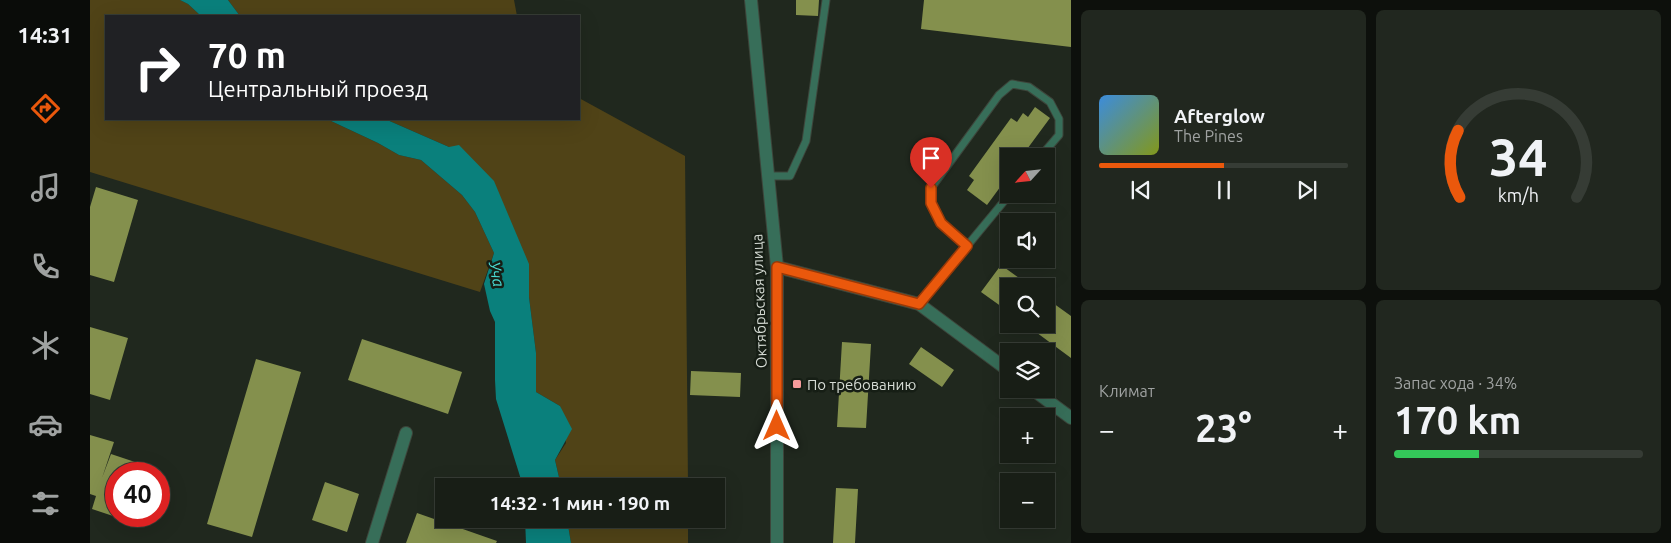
<!DOCTYPE html>
<html lang="ru">
<meta charset="utf-8">
<style>
:root{--surface:#181e16;--page:#21271f;--text:#f1f3f6;--muted:#9fa2a1;--line:#363c35;--accent:#ea580c}
body{margin:0;font-family:Ubuntu,sans-serif;background:var(--page);color:var(--text);height:100vh;display:flex;flex-direction:column;font-size:19px;white-space:nowrap}
*{box-sizing:border-box;margin:0}
p{font-size:16px;color:var(--muted)}
.icon{flex:none;width:28px;height:28px;fill:none;stroke:currentColor;stroke-width:2;stroke-linecap:round;stroke-linejoin:round}
.map{position:relative;flex:1;overflow:hidden}
.drawer{display:flex;flex-direction:column;gap:10px;padding:10px;background:#0d100c;width:600px}
.drawer>*{flex:none}
.hud{position:absolute;left:15px;top:15px;width:475px;height:105px;border-radius:0px;box-shadow:0 5px 20px #0002,0 0 0 1px var(--line);background:#202124;color:#fff;overflow:hidden}
.needle{width:32px;rotate:243deg}
.tools{position:absolute;left:910px;top:148px;display:grid;gap:10px}
.tools a{display:grid;place-items:center;width:55px;height:55px;border-radius:0px;background:var(--surface);box-shadow:0 5px 20px #0002,0 0 0 1px var(--line);font-size:25px}
.speed{position:absolute;left:15px;top:462px;display:flex;gap:10px;font-size:25px;font-weight:700;text-align:center}
.speed>*{display:grid;place-content:center;width:65px;height:65px;border-radius:50%;background:var(--surface);box-shadow:0 5px 20px #0002,0 0 0 1px var(--line);line-height:1}
.speed .limit{border:8px solid #d22;background:#fff;color:#111}
.pin{position:absolute;display:grid;place-items:center;width:42px;height:42px;color:#fff;margin:-51px -21px;border-radius:50% 50% 50% 0;rotate:-45deg;box-shadow:0 0 5px #0007}
.pin .icon{rotate:45deg}
.me{position:absolute;width:55px;margin:-28px;rotate:0deg;stroke-linejoin:round;filter:drop-shadow(0 0 4px #0008)}
.turn{display:flex;align-items:center;gap:18px;height:105px;padding:0 20px;font-size:22px}
.turn .icon{width:65px;height:65px;stroke-width:2.5}
.turn b{display:block;font-size:35px;line-height:42px}
.big{font-size:38px;font-weight:700;line-height:1.1}
.drawer .widget{flex:1;display:flex;flex-direction:column;justify-content:center;gap:8px;min-width:0;padding:0 18px;border-radius:8px;background:var(--page)}
.drawer .dial{align-items:center;gap:0}
.dial svg{height:130px;overflow:visible;fill:none;stroke:var(--line);stroke-width:7;stroke-linecap:round;text-anchor:middle}
.dial text{fill:var(--text);stroke:none}
.song{display:flex;align-items:center;gap:15px}
.cover{width:60px;height:60px;border-radius:8px;background:linear-gradient(135deg,hsl(210 70% 55%),hsl(70 70% 35%))}
.played{height:5px;border-radius:2px;background:linear-gradient(90deg,var(--accent) 50%,var(--line) 50%)}
.keys{display:flex;justify-content:space-around;direction:ltr}
.heat{display:flex;justify-content:space-between;align-items:center;font-size:28px;direction:ltr}
.charge{height:8px;border-radius:4px;background:linear-gradient(90deg,#34c759 34%,var(--line) 0)}
.drawer .tiles{flex:1;display:grid;gap:10px;grid-template-columns:repeat(2,1fr)}
.trip{position:absolute;left:345px;top:478px;width:290px;height:50px;border-radius:0px;background:var(--surface);box-shadow:0 5px 20px #0002,0 0 0 1px var(--line);font-weight:700;line-height:50px;text-align:center}
main{display:flex;flex:1;min-height:0}
.dock{display:flex;flex-direction:column;width:90px;justify-content:space-around;align-items:center;background:#0a0c09;color:var(--muted)}
.dock .icon{width:35px;height:35px}
.dock .current{color:var(--accent)}
.dock b{font-size:22px;color:var(--text)}
.map>svg:first-child{display:block}
.green{fill:#504317}
.water{fill:#0a807c}
.building{fill:#84904d}
.lines{fill:none;stroke-linecap:round;stroke-linejoin:round}
.service-casing{stroke:#3d453b;stroke-width:9}
.minor-casing{stroke:#3d453b;stroke-width:14}
.tertiary-casing{stroke:#3d453b;stroke-width:14}
.service{stroke:#376e59;stroke-width:7}
.minor{stroke:#376e59;stroke-width:12}
.tertiary{stroke:#376e59;stroke-width:12}
.route-casing{stroke:#983908;stroke-width:12}
.route{stroke:#ea580c;stroke-width:9}
.poi-dot{fill:#f59b9b;stroke:#161e15;stroke-width:2}
.labels{text-anchor:middle;dominant-baseline:central;stroke-width:5;stroke-linejoin:round;paint-order:stroke}
.street-label{font-size:15px;fill:#d5dbd4;stroke:#161e15}
.poi-label{font-size:15px;fill:#d5dbd4;stroke:#161e15;text-anchor:start}
.water-label{font-size:16px;font-style:italic;fill:#4adcd5;stroke:#161e15}
</style>
<main>
<nav class="dock">
<b>14:31</b>
<svg class="icon current" aria-label="directions" viewBox="0 0 24 24"><path d="M12 3l9 9-9 9-9-9zM9 14v-3h6M13 9l2 2-2 2"/></svg>
<svg class="icon" aria-label="music" viewBox="0 0 24 24"><path d="M9 18V5l10-2v13"/><circle cx="6" cy="18" r="3"/><circle cx="16" cy="16" r="3"/></svg>
<svg class="icon" aria-label="phone" viewBox="0 0 24 24"><path d="M5 4h4l2 5-3 2q2 4 5 5l2-3 5 2v4C11 20 4 13 5 4z"/></svg>
<svg class="icon" aria-label="climate" viewBox="0 0 24 24"><path d="M12 3v18M4 7l16 10M4 17L20 7"/></svg>
<svg class="icon" aria-label="car" viewBox="0 0 24 24"><path d="M5 17H2v-5l4-1 3-4h7l3 4 3 1v5h-3M9 17h6M6 11h13"/><circle cx="7" cy="17" r="2"/><circle cx="17" cy="17" r="2"/></svg>
<svg class="icon" aria-label="filters" viewBox="0 0 24 24"><path d="M4 7h16M4 17h16"/><circle cx="9" cy="7" r="2"/><circle cx="15" cy="17" r="2"/></svg>
</nav>
<div class="map">
<svg width="981" height="543" viewBox="0 0 981 543">
<rect width="100%" height="100%" fill="#20281e"/>
<path class="green" d="M0,0H90L98,4L111,16H16V119H230L241,121L288,143L309,155L331,160L372,195L385,212L404,253L390,292L0,172Z
M138,0H424L427,16H150Z
M489,98L595,156L598,486H471L465,460L476,443L470,406L446,392V353L439,297L359,147L295,119H489Z
M477,519H598V543H481Z"/>
<path class="water" d="M90,0H138L150,16H111L98,4Z
M230,119H295L359,147L369,145L404,181L439,264V297L446,353V392L470,406L482,429L465,460L471,486H433L406,399L405,380V322L400,311L394,284L404,253L385,212L372,195L331,160L309,155L288,143L241,121Z
M435,519H477L481,543H436Z"/>
<path class="building" d="M706,0H729L728,16L706,15Z
M834,0H981V47L831,29Z
M945,107L960,118L932,156H919V175L897,205L877,190L884,180L879,176L921,118L927,122L933,113L938,117Z
M6,187L48,200L24,282L0,275V207Z
M911,265L940,286H919V312L891,292Z
M956,298L981,316V358L935,324H956Z
M0,327L38,338L20,400L0,394Z
M272,339L372,372L358,414L258,380Z
M752,342L781,344L776,428L747,427Z
M831,347L864,370L852,387L819,364Z
M166,359L211,372L162,537L117,524Z
M601,371L651,373L650,397L600,395Z
M927,408L936,416H920Z
M919,418V432L912,426Z
M0,435L24,442L12,478L21,454L45,462L41,474H26V517L2,509L6,496L0,494Z
M235,482L269,494L257,532L222,520Z
M746,488L768,489L765,543H743Z
M327,513L407,541L406,543H316Z"/>
<g class="lines">
<g class="service-casing">
<path id="service" d="M678,176H700L716,141L736,0
M877,246C856,227 841,219 841,188L909,95L922,84L939,87L960,102L969,119V135L951,156
M829,304L920,194"/>
</g>
<g class="minor-casing">
<path id="minor" d="M687,267L829,304L919,371
M942,389L981,418
M282,543L316,433"/>
</g>
<g class="tertiary-casing">
<path id="tertiary" d="M661,0L687,267V543"/>
</g>
<use href="#service" class="service"/>
<use href="#minor" class="minor"/>
<use href="#tertiary" class="tertiary"/>
</g>
<g class="lines">
<g class="route-casing">
<path id="route" d="M687,426V267L829,304L877,246L851,223L841,203V188"/>
</g>
<use href="#route" class="route"/>
</g>
<rect class="poi-dot" x="702" y="379" width="10" height="10" rx="2.5"/>
<g class="labels">
<g class="street-label">
<text transform="translate(669 301) rotate(-92)">Октябрьская улица</text>
</g>
<g class="poi-label">
<text x="717" y="384">По требованию</text>
</g>
<g class="water-label">
<text transform="translate(407 274) rotate(79)">Уча</text>
</g>
</g>
</svg>
<div class="tools">
<a><svg class="needle" viewBox="-14 -14 28 28"><path d="M0-13l5 13h-10z" fill="#e53935"/><path d="M0 13l5-13h-10z" fill="#9fa2a1"/></svg></a>
<a><svg class="icon" aria-label="sound" viewBox="0 0 24 24"><path d="M4 9h4l5-4v14l-5-4H4zM17 9q2 3 0 6"/></svg></a>
<a><svg class="icon" aria-label="search" viewBox="0 0 24 24"><circle cx="10" cy="10" r="6"/><path d="M15 15l6 6"/></svg></a>
<a><svg class="icon" aria-label="layers" viewBox="0 0 24 24"><path d="M12 4l9 5-9 5-9-5zM3 14l9 5 9-5"/></svg></a>
<a>+</a>
<a>−</a>
</div>
<div class="speed"><div class="limit">40</div></div>
<div class="pin" style="left:841px;top:188px;background:#d93025"><svg class="icon" aria-label="arrive" viewBox="0 0 24 24"><path d="M6 21V4h12l-3 4 3 4H6"/></svg></div>
<svg class="me" style="left:687px;top:426px" viewBox="-20 -20 40 40"><path d="M0-17L14 15 0 8-14 15z" fill="#ea580c" stroke="#fff" stroke-width="4"/></svg>
<div class="trip">14:32 · 1 мин · 190 m</div>
<div class="hud">
<div class="turn"><svg class="icon" aria-label="right" viewBox="0 0 24 24"><path d="M7 20v-9h11M14 6l5 5-5 5"/></svg><div><b>70 m</b>Центральный проезд</div></div>
</div>
</div>
<section class="drawer">
<div class="tiles">
<div class="widget">
<div class="song"><i class="cover"></i><div><b>Afterglow</b><p>The Pines</p></div></div>
<div class="played"></div>
<div class="keys"><svg class="icon" aria-label="previous" viewBox="0 0 24 24"><path d="M18 5L8 12l10 7zM5 5v14"/></svg><svg class="icon" aria-label="pause" viewBox="0 0 24 24"><path d="M8 5v14M16 5v14"/></svg><svg class="icon" aria-label="next" viewBox="0 0 24 24"><path d="M6 5l10 7-10 7zM19 5v14"/></svg></div>
</div>
<div class="widget dial"><svg viewBox="0 0 100 80">
<path d="M14 69A42 42 0 1 1 86 69"/>
<path d="M14 69A42 42 0 0 1 13 28" stroke="#ea580c"/>
<text x="50" y="56" font-size="32" font-weight="700">34</text>
<text x="50" y="72" font-size="11">km/h</text>
</svg></div>
<div class="widget"><p>Климат</p>
<div class="heat"><a>−</a><b class="big">23°</b><a>+</a></div>
</div>
<div class="widget"><p>Запас хода · 34%</p><b class="big">170 km</b><div class="charge"></div></div>
</div>
</section>
</main>
